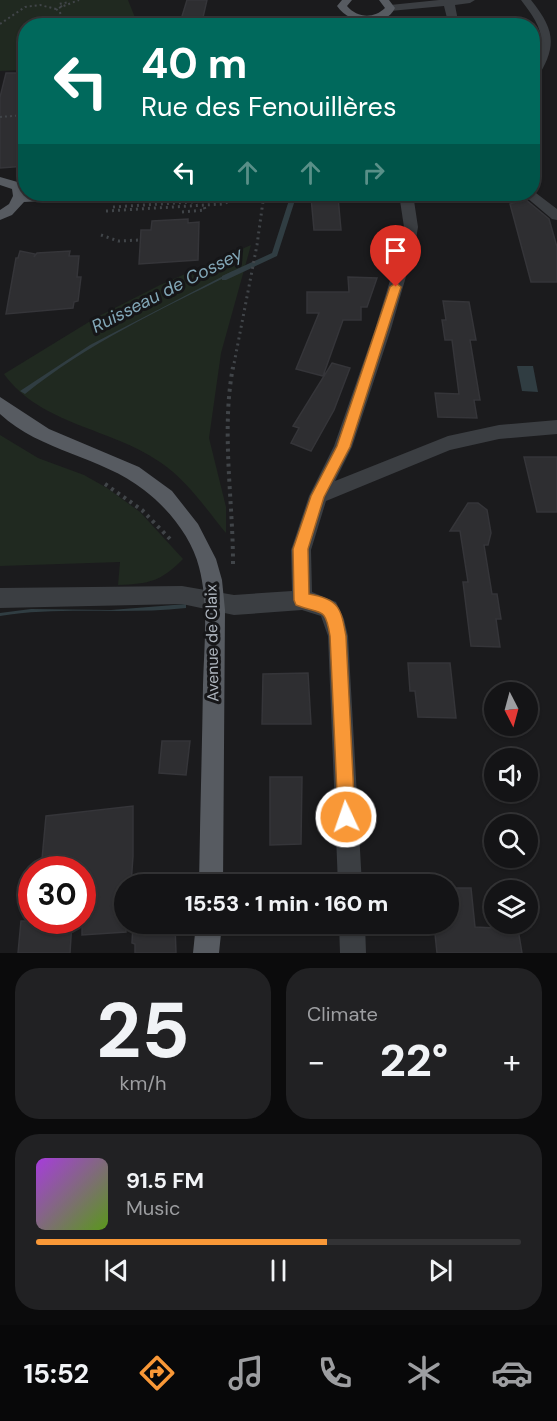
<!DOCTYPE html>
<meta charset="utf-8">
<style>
:root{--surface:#141416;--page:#212123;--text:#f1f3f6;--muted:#9d9ea1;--line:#333335;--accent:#f99837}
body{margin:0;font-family:"DM Sans",sans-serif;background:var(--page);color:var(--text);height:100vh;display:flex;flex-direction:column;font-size:22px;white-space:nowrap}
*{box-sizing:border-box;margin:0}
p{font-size:20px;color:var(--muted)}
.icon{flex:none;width:33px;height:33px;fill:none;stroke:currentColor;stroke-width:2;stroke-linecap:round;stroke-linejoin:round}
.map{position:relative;height:953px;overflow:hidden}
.details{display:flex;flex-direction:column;gap:15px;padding:15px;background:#0b0b0c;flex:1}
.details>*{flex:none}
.banner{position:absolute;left:18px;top:18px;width:522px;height:183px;border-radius:24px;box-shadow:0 2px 4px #0004,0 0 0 2px var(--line);background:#00695c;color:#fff;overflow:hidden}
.needle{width:39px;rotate:174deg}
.buttons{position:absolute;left:484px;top:682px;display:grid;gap:12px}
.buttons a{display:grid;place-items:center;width:54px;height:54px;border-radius:50%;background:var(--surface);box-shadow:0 2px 4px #0004,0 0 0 2px var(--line);font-size:30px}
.speed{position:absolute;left:18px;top:856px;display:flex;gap:12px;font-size:30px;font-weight:700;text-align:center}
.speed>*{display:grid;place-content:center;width:78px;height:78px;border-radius:50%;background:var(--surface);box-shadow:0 2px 4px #0004,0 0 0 2px var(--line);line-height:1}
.speed .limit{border:9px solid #d22;background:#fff;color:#111}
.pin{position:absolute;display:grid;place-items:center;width:51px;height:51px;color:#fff;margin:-62px -26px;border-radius:50% 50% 50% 0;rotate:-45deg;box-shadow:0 0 6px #0007}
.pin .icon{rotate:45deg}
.me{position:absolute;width:66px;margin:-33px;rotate:357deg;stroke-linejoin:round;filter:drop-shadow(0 0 4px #0008)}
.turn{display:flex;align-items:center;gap:21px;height:126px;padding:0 24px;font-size:27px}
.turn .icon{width:78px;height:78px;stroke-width:2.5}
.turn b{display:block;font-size:42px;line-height:51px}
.lanes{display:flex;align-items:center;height:57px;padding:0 24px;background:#0003;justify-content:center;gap:30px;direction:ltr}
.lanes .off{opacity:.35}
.big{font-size:45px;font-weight:800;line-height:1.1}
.details .tile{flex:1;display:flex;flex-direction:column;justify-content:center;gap:9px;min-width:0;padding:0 21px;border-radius:24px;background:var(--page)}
.details .dial{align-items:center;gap:0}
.dial b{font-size:78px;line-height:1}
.song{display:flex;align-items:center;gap:18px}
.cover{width:72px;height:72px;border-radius:9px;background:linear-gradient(135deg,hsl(280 70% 55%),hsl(90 70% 35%))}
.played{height:6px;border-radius:3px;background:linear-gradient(90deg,var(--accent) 60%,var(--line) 60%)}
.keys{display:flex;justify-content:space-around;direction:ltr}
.heat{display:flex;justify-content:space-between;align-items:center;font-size:33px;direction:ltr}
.details .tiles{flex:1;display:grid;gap:15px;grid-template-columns:1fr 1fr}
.tile:last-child{grid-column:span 2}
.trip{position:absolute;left:114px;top:874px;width:345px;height:60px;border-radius:30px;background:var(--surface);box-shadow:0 2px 4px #0004,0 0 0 2px var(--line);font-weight:800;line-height:60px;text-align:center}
.tab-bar{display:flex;height:96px;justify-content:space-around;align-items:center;background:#080809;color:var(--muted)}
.tab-bar .icon{width:42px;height:42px}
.tab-bar .active{color:var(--accent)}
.tab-bar b{font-size:27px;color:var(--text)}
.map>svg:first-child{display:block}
.green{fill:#202920}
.water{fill:#303d42}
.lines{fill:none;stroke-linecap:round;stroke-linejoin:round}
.stream{fill:#303d42;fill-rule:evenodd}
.building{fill:#2e2e31;stroke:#353539;stroke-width:1.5}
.path-far2{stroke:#414549;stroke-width:2;stroke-dasharray:2 3;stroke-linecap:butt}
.path-far1{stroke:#414549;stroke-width:3;stroke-dasharray:2 4;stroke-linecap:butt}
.path{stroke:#414549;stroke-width:4;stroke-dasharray:3 4.5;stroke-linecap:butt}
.minor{fill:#3b3e42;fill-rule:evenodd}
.major{fill:#575b61;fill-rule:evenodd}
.route{fill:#f99837;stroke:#a26324;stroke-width:1.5}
.labels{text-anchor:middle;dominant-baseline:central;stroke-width:6;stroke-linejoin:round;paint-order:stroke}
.street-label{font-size:16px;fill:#adb4bd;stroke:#161618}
.water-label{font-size:18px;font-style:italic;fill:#83a8b8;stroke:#161618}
</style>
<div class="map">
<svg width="557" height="953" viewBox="0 0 557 953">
<rect width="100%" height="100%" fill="#1b1b1d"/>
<path class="green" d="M0,0H128L138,25L26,26L25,70L0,71Z
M251,245L221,353L209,438L226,507V533C206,509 187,480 160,462C111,428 41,425 4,374L97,317L160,285Z
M0,435L38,458L84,475L107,488L140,512L183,559C161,581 150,584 118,585L120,562L0,566Z"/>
<path class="water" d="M233,271L232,274C161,309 87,344 25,394L20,391L90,345Z
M517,366H533L538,392L522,391Z
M186,604V608C124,615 61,606 0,616V613L31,609L111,610Z"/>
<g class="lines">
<path class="stream" d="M291,194H297L277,256L226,280H222V276L272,253Z"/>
</g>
<path class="building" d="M187,0H207L201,26H179Z
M6,73H26V166L0,168V97Z
M311,197H338L341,230H314Z
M525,199L549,219L557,247V282H531L510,204Z
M188,219V223L199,222L198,260L139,264L141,230H151L152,221Z
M20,251L35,254L34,257L37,253L70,251L69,256H79L77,277H81L78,301L74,302L73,308L6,314L16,258H18Z
M348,277L377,278L367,307H361V320H343L323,376L296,369L319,313H307V292H349Z
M443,301L469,302L476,340H470L480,400H474L477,418L438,417L435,393L459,394L452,340H445L442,320H446Z
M332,363L350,368L334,410L311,451L291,443L299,428L293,426Z
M524,457H557V512H537Z
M468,503H478L487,510L491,533L488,545H484L492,594H497L501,619H496L500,647L471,646L463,582H468L460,531H450Z
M408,663H450L456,718L418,717L415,691H410Z
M308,673L311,724H262L263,674Z
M162,741H190L186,775L159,773Z
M270,777H302L301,844L270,845Z
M133,806V856L131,885H124L126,932L82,935V870H41L46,816Z
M448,888H471L475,927L518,929L522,953H437L434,924H448Z
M21,921H72L70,953H18Z
M133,924H175L176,953H135V944L132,943Z"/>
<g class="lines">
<path class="path-far2" d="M62,7L59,4L69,2
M56,9L60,12L63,26
M0,24L25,7L40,5L56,9L79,0
M0,117L26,115"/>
<path class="path-far1" d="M113,207L224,200L241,194
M106,211L222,204L251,194
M182,212L205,210L204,205
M101,235L118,241L140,240
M233,369L257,245L264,194"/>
<path class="path" d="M105,484L142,510L170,539
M233,564C233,499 221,431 233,367"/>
<path class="minor" d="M439,0H475L470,3L455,5L459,26H449L444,6L390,11L385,8L390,5Z
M521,0H531C556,31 557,47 536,80L532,81C532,70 537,64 540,53C546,32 533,16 521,0Z
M532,190L557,209V220L552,219L526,197L525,194H532Z
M399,194H413L418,227L415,245L391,329L352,447L335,481L448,436L499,425L557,420V434L499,439L450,450L326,501L311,550L312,592L336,602L344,619L348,636L362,885H338L328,636L321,616L302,610L234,615L182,604L0,608V588L182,586L234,595L292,591L291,550L309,496L334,446L375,329L401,245L404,227Z
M339,924H365L366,953H340Z"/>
<path class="major" d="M342,0H352L347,6C357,18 374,19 385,8L379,0H389L395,8C384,30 349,24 337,6Z
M0,177L21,183L26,194H108L101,198L24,202L12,215L0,220V210L9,204L13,196L12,189L0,185Z
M0,397L49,429L139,467L172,491L198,524L216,559L222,580L225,610L223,885H199C200,818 202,751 203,685C204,646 209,605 199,567C192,538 168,508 144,490C101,456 41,452 0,414Z
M196,924H222L219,953H193Z"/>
</g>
<path class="route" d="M396,283L401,287L350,447L324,497L308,549L309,594C339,599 341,608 346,636L355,817L353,823L346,826L340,823L338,817L330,636C325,605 321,615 296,605L294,600L293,549L311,496L337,446L390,287Z"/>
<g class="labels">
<g class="street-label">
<text transform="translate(212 643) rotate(-91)">Avenue de Claix</text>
</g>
<g class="water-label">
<text transform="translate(167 290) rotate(-27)">Ruisseau de Cossey</text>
</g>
</g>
</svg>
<div class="buttons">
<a><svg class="needle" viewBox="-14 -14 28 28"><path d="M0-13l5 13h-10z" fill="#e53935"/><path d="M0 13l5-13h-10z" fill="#9d9ea1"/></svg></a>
<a><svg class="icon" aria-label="sound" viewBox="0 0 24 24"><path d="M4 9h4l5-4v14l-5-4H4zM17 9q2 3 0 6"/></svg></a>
<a><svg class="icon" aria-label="search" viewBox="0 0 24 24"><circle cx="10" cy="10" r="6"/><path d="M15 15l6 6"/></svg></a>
<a><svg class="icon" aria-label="layers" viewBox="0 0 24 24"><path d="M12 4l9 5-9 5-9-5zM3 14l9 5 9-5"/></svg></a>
</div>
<div class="speed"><div class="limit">30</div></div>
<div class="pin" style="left:396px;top:287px;background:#d93025"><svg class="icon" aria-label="arrive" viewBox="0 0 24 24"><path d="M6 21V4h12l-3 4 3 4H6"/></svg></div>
<svg class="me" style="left:346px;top:817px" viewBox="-20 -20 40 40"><circle r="17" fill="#f99837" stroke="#fff" stroke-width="3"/><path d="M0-11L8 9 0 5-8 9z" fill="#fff"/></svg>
<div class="trip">15:53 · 1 min · 160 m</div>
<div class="banner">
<div class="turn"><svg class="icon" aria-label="left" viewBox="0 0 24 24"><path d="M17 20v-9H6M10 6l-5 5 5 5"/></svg><div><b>40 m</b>Rue des Fenouillères</div></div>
<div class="lanes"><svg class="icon" aria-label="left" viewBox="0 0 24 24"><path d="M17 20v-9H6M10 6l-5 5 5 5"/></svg><svg class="icon off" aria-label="ahead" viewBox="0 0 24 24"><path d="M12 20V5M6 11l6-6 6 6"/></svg><svg class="icon off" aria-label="ahead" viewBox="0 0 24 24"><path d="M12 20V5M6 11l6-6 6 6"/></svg><svg class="icon off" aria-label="right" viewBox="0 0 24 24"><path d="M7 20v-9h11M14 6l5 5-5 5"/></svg></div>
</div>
</div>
<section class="details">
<div class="tiles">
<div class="tile dial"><b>25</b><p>km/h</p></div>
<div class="tile"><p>Climate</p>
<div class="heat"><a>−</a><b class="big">22°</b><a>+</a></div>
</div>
<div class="tile">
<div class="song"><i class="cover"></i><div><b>91.5 FM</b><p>Music</p></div></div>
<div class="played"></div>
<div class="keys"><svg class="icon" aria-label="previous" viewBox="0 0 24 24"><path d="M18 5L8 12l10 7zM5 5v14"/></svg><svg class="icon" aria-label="pause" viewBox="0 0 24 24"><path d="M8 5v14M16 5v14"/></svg><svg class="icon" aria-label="next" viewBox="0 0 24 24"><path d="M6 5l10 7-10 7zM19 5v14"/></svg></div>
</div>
</div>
</section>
<nav class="tab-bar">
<b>15:52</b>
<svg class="icon active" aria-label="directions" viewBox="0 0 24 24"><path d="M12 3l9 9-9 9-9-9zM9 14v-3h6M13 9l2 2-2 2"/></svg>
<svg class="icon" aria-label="music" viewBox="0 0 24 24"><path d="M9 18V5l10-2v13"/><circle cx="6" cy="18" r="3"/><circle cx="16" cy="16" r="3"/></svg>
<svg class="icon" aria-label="phone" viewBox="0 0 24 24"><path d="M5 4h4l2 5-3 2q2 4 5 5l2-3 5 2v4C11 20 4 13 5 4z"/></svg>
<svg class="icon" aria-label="climate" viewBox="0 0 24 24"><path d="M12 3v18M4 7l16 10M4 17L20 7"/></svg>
<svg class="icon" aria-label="car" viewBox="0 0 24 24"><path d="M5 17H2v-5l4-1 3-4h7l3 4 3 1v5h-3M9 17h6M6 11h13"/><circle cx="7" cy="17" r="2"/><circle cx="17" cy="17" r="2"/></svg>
</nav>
